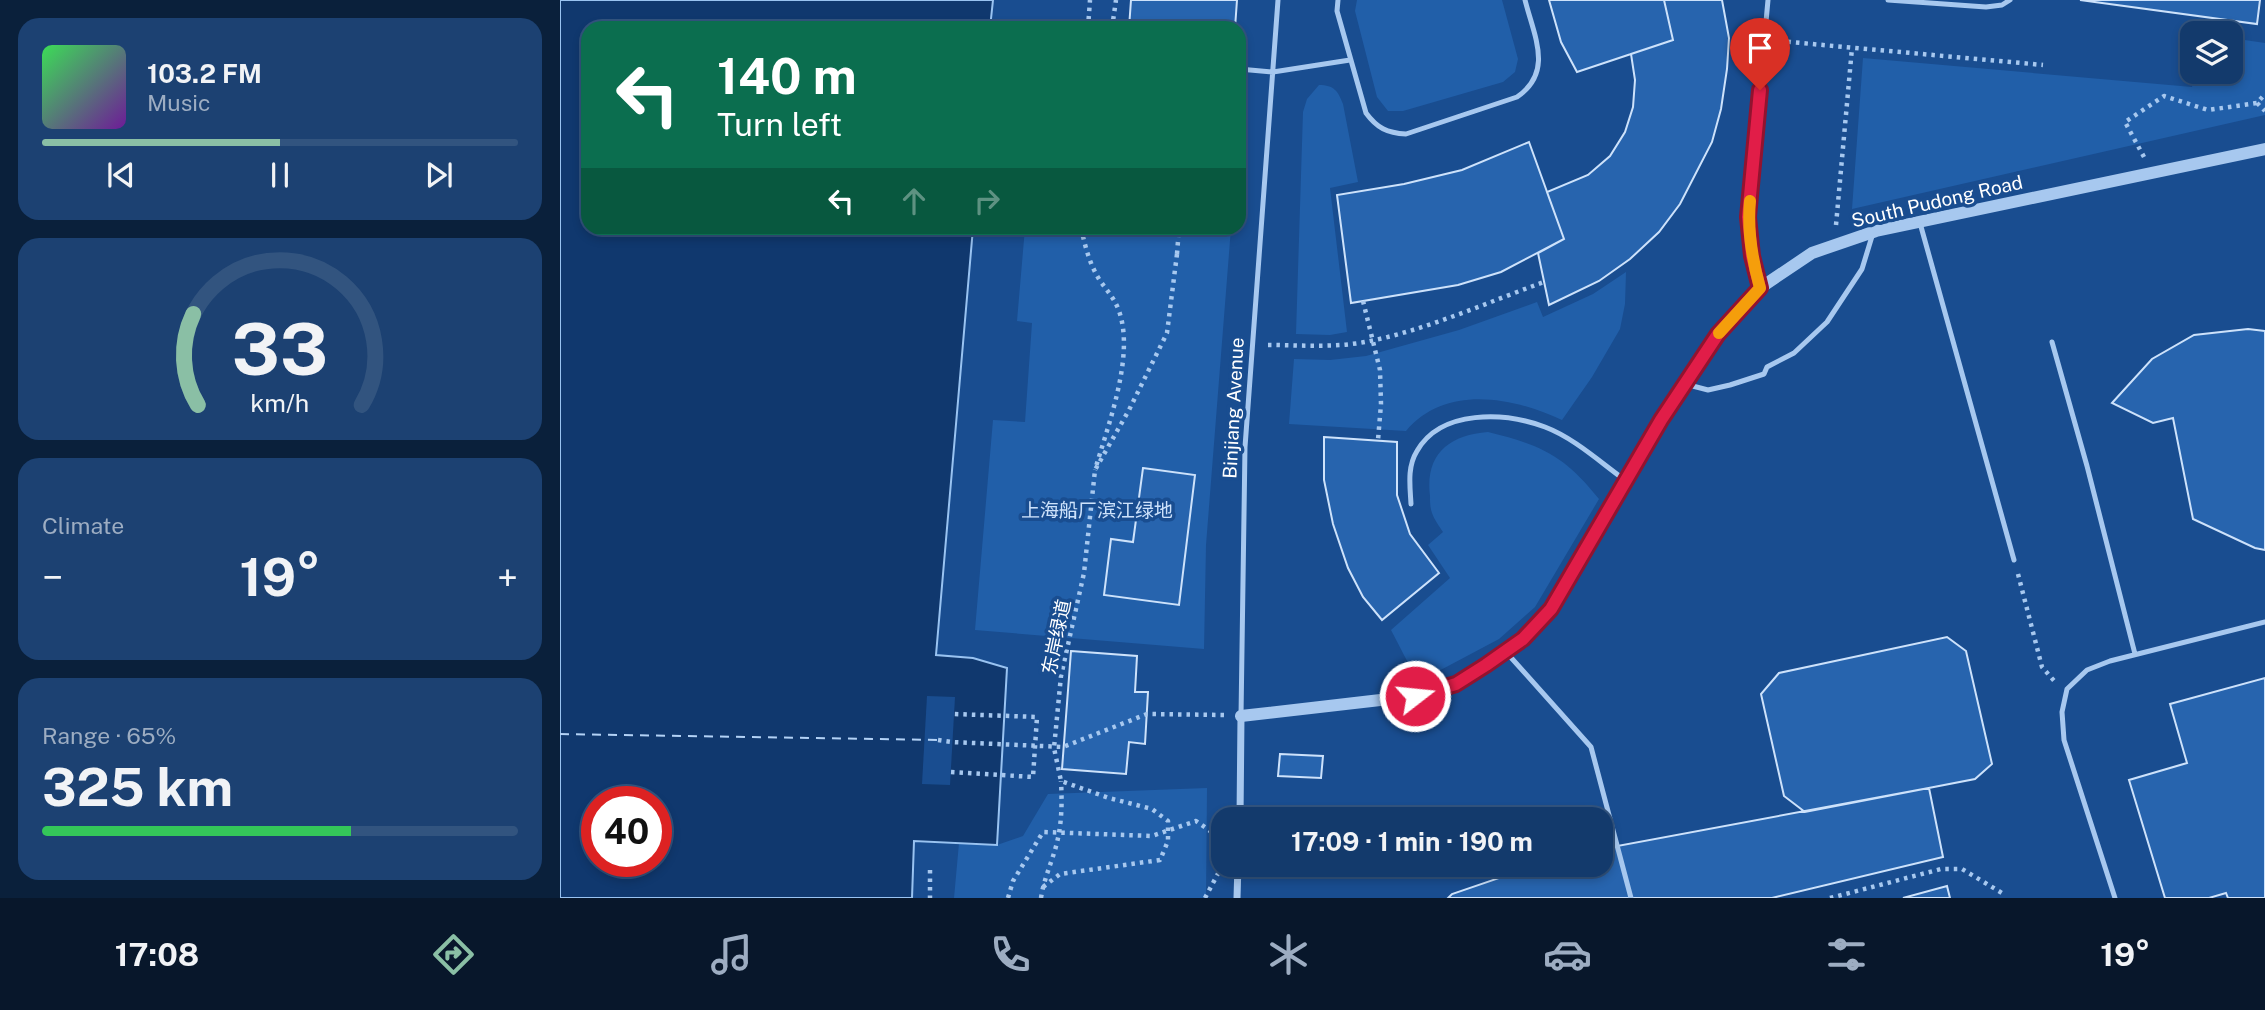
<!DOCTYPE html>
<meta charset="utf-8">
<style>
:root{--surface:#133a6c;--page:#1c4172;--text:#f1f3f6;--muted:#9dadc2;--line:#32547f;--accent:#8abfa5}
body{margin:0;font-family:"Public Sans","Noto Sans SC",sans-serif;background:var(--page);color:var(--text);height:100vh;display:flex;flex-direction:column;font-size:26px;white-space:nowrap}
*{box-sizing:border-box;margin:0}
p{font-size:23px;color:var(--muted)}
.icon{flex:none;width:38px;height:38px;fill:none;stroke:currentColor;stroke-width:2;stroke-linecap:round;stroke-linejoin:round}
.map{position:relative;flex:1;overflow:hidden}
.details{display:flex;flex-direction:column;gap:18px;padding:18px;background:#0a203b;width:560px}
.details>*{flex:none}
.top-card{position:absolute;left:21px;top:21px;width:665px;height:214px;border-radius:21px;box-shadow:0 4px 10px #0003,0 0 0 2px var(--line);background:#0b6e4f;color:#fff;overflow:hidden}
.controls{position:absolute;left:1620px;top:21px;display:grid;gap:14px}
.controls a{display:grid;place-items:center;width:63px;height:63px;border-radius:14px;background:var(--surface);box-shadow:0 4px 10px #0003,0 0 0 2px var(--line);font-size:35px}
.speed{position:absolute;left:21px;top:786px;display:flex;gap:14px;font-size:35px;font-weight:700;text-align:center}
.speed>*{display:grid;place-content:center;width:91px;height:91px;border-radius:50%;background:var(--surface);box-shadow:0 4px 10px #0003,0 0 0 2px var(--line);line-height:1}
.speed .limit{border:10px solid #d22;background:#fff;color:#111}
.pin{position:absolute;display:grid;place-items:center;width:60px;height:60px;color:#fff;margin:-72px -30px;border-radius:50% 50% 50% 0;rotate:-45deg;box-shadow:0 0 7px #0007}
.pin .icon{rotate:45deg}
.me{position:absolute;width:77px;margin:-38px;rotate:74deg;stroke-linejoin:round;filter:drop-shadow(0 0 5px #0008)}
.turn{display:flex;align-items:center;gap:24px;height:147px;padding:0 21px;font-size:32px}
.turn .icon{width:91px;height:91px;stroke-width:2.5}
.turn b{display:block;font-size:49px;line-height:60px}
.lanes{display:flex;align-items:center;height:66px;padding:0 21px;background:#0003;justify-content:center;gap:35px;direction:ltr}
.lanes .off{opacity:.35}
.big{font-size:52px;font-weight:700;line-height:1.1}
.details .widget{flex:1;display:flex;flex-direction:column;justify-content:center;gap:10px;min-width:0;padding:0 24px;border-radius:21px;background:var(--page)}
.details .dial{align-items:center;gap:0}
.dial svg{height:182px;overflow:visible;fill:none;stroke:var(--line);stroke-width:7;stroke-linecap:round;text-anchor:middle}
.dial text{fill:var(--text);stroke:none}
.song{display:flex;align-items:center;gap:21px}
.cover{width:84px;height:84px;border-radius:10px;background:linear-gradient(135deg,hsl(130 70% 55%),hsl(280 70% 35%))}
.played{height:7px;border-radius:4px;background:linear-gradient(90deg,var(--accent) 50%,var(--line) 50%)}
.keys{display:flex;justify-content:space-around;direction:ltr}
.heat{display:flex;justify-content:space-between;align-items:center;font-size:38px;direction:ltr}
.charge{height:10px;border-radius:5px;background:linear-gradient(90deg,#34c759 65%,var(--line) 0)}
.trip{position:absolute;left:651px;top:807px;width:402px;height:70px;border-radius:21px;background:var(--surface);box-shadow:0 4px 10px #0003,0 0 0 2px var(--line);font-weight:700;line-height:70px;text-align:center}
.dock{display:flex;height:112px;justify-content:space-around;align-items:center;background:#08172b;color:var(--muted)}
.dock .icon{width:49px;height:49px}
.dock .current{color:var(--accent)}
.dock b{font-size:32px;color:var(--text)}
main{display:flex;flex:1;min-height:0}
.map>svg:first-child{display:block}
.green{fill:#215fa9}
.water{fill:#10386e;stroke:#99c3f1;stroke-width:2;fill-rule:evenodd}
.pier{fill:#194d90}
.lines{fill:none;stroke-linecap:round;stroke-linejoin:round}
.ferry{stroke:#b3d2f6;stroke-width:2;stroke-dasharray:9 7;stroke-linecap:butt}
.building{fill:#2764ae;stroke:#cde2fb;stroke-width:2}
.path{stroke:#a7c8ef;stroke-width:4.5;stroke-dasharray:3.5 5;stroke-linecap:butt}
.service{stroke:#a7c8ef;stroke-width:5}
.minor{stroke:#a7c8ef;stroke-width:7}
.tertiary{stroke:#a7c8ef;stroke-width:12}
.path-bridge{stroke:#a7c8ef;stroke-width:4.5;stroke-dasharray:3.5 5;stroke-linecap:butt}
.route-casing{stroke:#92132f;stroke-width:18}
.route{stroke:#e11d48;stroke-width:12}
.slow{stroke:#f59e0b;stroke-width:12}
.labels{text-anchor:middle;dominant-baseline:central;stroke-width:7;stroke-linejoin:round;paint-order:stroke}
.street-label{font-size:19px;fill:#fff;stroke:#194d90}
.park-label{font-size:19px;fill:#cde2fb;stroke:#194d90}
</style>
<main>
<section class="details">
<div class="widget">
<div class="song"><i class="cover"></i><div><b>103.2 FM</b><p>Music</p></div></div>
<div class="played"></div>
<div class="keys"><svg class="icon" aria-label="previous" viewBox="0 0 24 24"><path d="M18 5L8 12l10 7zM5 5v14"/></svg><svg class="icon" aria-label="pause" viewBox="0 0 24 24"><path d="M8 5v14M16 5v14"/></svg><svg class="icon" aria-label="next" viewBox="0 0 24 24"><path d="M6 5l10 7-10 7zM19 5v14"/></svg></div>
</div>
<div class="widget dial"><svg viewBox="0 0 100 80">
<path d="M14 69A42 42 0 1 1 86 69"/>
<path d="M14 69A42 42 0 0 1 12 29" stroke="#8abfa5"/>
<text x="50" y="56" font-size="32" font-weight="700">33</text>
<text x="50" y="72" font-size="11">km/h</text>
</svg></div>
<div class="widget"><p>Climate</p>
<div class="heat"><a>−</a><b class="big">19°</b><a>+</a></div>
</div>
<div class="widget"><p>Range · 65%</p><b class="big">325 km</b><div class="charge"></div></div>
</section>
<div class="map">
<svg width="1705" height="898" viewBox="0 0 1705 898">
<rect width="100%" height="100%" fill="#194d90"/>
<path class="green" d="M797,0H942L958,59L955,72L943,82L843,111H828L817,97L795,11Z
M1671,38L1705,43V115L1292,209L1303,58L1632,87L1635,72H1671Z
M759,85C774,85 778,91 783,104L798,182L770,188L787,332L770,335L736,334L743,112L747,99Z
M465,228H671L646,545L644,649L415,630L433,420L465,422L472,323L457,321Z
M1066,272L1065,304L1060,329L1032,377L1002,420C953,397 885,384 846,431L729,424L734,359L770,360L806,356L899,330L977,302L983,317L1033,294Z
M928,432C981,445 1004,455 1039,499L975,607L939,639L858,682L831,630L890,578L868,545L883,532C879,526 874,519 872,513C870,508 870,501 870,496C865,455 888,435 928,432Z
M647,788L646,898H394L399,843L437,845L463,836L488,794Z"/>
<path class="water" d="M0,0H433L430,28H28V228H413L376,655L413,658L447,668L437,845L354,841L352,898H0ZM37,802H96V861H37Z"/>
<path class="pier" d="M367,696L395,697L390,785L362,784Z"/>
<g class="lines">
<path class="ferry" d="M0,734L378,740"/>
</g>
<path class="building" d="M571,0H677L675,28H569Z
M989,0H1104L1113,40L1017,72L1001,42Z
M1104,0H1162L1169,38L1167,69L1161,109L1152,142L1120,204L1099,232L1070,259L1039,281L989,305L978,253L1004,239L987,192L1028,175L1050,156L1065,132L1073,107L1075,80L1071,54L1113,40Z
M1520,0H1700L1697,24Z
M969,142L1004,239L941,272L898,285L791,303L777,195L844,184L902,170Z
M1688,329L1705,331V550L1695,548L1633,519L1613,418L1593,423L1552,403L1592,359L1634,335Z
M764,437L837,442V495L850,534L879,573L822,620L803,597L788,568L773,524L764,480Z
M583,468L635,475L619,605L544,595L551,539L573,542Z
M1387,637L1406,651L1432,764L1415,779L1245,812L1224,796L1201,694L1219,673Z
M511,651L577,656L575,692H588L585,744L569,742L566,774L502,769Z
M1705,678V898H1668L1666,893L1649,898H1605L1569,780L1627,763L1610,704Z
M720,754L763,756L761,778L718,776Z
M1369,788L1383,857L1212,898H888L892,894L980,864H1041V849Z
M1387,886L1390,898H1343Z"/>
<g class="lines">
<path class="path" d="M528,28L530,0
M552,28L556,0
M1219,41L1483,65
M1697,103L1705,111
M1584,157L1565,122L1604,96L1648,110L1697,103L1705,94
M1276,225L1292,48
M521,228C525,245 529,263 539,279C546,290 554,297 559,311C575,356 548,425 535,470
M617,254L619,228
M708,345C740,345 773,348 805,342C864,331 928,302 984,282
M1458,574L1482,667L1496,683
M378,740L392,742L503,747L587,714L665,715
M391,772L473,777L477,717L394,714
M370,870V898
M448,898L453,881L483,832L592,836L636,821L656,835
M481,898C484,877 494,858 498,838C502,819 502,801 501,781
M645,898L661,868
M1270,898L1381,869H1402L1442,893"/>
<path class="service" d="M778,0L777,11L806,113C817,128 827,133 846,134L957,97C994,72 974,36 965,0
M1328,0L1426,7L1442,5L1450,0
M679,69L713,72L790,60
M1360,223L1454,560
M1200,288L1192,255L1188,217L1208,0
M1492,342L1527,466L1575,654
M1125,384L1148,390L1170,385L1204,374L1207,367L1234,353L1267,322L1302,269L1313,233
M851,504C850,486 847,467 857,451C881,409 945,412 985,427C1014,438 1040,462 1065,480
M946,652L1031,747L1071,898
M681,716L685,447L718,0
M1555,898L1504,740L1502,712L1507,689L1527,670L1550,661L1705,622"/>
<path class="minor" d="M680,819L681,716
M677,898L678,864"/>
<path class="tertiary" d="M681,716L855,696L896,684L963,639L991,609L1090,438L1158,334L1200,288L1252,253L1316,231L1705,149"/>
<path class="path-bridge" d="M803,301L820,370L821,404L818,440
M483,887L500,874L600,860L608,841V821L592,809L549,798L501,781L494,748L501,676L524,573L535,470L569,410L607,333L617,254"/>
</g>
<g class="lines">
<g class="route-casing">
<path id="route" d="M855,696L896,684L926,665L963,639L991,609L1101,420L1158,334L1200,288L1192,256L1188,217L1200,90"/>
</g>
<use href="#route" class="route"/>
<path class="slow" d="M1159,333L1200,288C1192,259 1187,231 1190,201"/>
</g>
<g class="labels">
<g class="street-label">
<text transform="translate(1377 201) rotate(-13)">South Pudong Road</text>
<text transform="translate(673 408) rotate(-87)">Binjiang Avenue</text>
<text transform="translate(496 637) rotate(-78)">东岸绿道</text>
</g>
<g class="park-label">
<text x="537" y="510">上海船厂滨江绿地</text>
</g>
</g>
</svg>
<div class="controls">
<a><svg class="icon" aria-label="layers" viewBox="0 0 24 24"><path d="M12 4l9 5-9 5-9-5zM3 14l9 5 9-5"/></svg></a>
</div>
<div class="speed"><div class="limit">40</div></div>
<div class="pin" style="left:1200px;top:90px;background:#d93025"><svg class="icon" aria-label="arrive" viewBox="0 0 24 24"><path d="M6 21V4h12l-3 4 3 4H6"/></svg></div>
<svg class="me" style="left:855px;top:696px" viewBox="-20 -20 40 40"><circle r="17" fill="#e11d48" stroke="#fff" stroke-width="3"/><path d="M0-11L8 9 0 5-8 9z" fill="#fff"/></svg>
<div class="trip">17:09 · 1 min · 190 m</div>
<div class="top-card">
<div class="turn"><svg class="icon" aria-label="left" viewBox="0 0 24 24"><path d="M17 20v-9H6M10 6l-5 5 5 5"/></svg><div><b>140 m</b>Turn left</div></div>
<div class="lanes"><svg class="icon" aria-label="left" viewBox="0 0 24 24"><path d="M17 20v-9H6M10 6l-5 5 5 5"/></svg><svg class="icon off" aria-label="ahead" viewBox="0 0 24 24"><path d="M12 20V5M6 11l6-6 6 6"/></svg><svg class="icon off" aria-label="right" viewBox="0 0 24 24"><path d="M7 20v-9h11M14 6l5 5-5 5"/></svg></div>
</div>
</div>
</main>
<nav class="dock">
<b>17:08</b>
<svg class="icon current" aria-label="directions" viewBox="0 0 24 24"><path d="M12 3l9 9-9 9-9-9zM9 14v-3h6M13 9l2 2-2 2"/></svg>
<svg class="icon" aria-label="music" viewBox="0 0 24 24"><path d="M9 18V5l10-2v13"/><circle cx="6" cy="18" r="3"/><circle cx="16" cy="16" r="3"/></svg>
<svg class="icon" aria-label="phone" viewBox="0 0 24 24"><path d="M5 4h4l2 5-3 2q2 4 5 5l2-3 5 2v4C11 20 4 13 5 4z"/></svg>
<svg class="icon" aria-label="climate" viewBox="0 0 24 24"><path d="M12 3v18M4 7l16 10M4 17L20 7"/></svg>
<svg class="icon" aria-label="car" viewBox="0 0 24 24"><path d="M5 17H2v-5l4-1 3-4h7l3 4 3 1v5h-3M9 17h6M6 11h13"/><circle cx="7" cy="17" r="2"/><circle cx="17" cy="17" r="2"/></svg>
<svg class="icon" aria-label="filters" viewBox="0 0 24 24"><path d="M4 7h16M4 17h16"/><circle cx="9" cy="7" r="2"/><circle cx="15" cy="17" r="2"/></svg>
<b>19°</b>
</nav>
